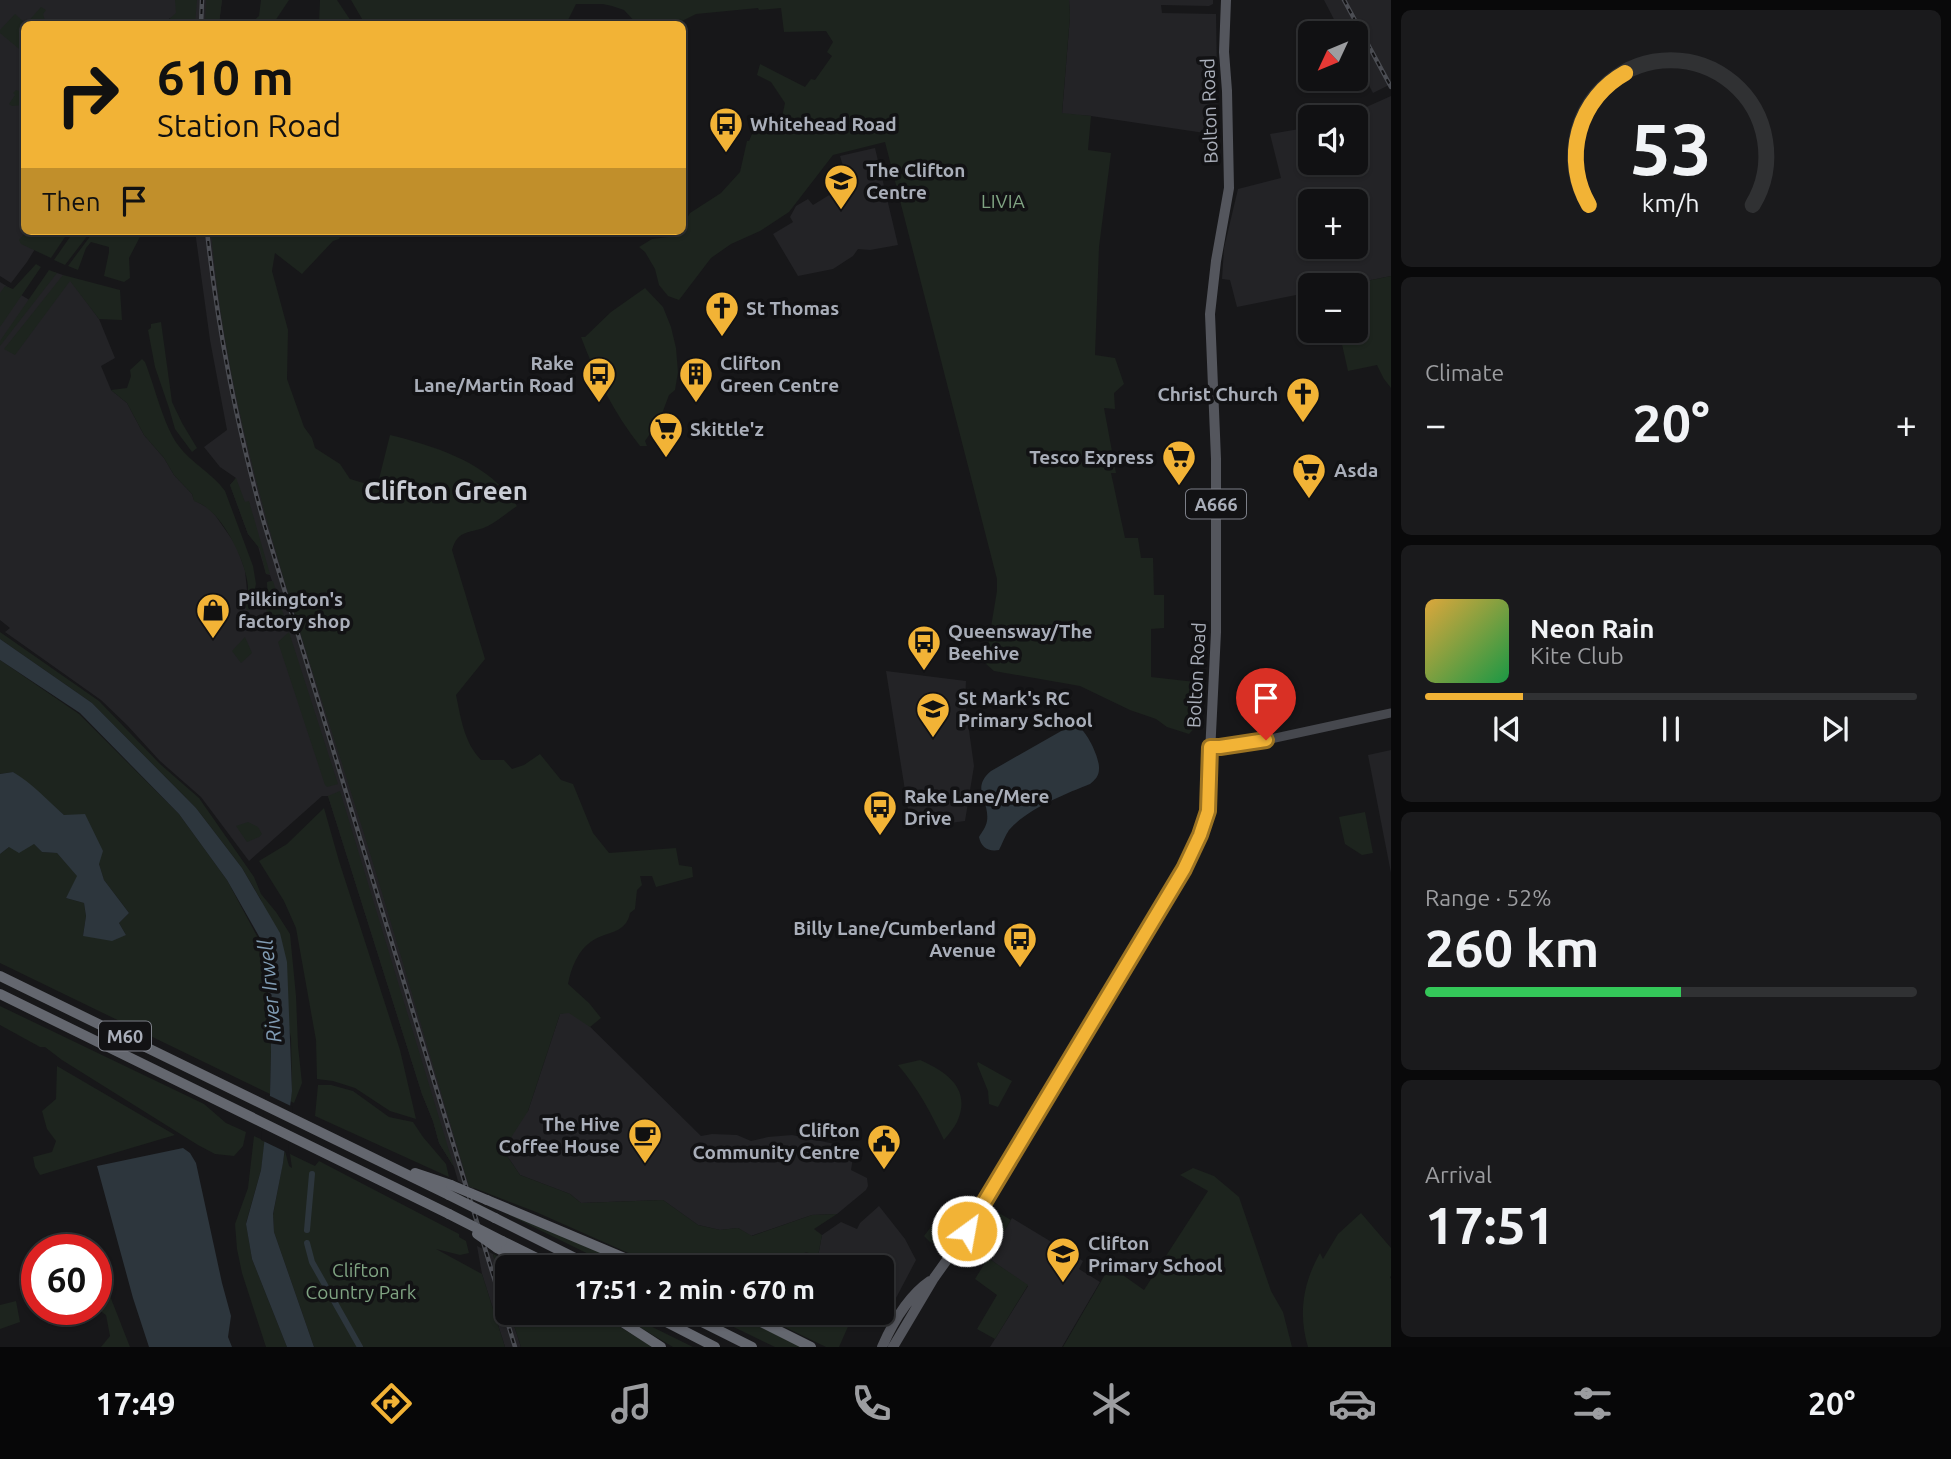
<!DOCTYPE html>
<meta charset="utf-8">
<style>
:root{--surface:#111113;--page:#1a1a1c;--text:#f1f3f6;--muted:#9c9da0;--line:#303133;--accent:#f2b336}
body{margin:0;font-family:Ubuntu,sans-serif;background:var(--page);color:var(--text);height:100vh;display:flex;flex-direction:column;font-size:26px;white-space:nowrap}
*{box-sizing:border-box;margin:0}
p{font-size:23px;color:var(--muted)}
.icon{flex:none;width:38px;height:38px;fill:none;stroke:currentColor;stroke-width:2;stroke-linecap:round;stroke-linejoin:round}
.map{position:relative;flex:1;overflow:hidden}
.details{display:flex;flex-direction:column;gap:10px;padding:10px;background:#09090a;width:560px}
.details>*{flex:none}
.hud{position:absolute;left:21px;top:21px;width:665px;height:214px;border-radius:10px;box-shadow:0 2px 5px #0004,0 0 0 2px var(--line);background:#f2b336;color:#111;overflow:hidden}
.needle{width:46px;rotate:226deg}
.buttons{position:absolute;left:1298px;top:21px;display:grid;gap:14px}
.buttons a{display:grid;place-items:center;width:70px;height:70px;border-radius:10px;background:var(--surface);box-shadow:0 2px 5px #0004,0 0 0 2px var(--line);font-size:35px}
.speed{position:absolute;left:21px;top:1234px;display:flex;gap:14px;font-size:35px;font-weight:700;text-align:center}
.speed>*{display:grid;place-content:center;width:91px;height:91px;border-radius:50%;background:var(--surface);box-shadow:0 2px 5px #0004,0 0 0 2px var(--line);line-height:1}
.speed .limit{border:10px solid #d22;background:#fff;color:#111}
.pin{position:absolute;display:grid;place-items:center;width:60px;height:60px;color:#fff;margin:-72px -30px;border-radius:50% 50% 50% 0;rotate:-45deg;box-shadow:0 0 7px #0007}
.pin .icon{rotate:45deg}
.me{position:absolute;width:77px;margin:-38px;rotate:32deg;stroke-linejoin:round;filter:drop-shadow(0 0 5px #0008)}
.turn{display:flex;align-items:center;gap:24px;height:147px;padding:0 21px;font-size:32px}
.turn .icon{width:91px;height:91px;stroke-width:2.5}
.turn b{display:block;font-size:49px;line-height:60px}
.then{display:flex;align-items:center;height:66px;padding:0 21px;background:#0003;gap:14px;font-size:26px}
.big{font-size:52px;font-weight:700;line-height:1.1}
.details .widget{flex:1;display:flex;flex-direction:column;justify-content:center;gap:10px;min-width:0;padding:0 24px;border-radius:10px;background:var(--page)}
.details .dial{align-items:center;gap:0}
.dial svg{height:182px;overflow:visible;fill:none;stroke:var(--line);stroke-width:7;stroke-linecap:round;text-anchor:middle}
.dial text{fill:var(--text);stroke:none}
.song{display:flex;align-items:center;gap:21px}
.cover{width:84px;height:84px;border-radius:10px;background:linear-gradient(135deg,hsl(40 70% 55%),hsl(140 70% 35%))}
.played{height:7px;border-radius:4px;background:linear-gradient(90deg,var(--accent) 20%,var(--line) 20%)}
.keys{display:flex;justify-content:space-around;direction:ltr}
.heat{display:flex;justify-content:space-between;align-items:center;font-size:38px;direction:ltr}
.charge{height:10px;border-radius:5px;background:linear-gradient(90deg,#34c759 52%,var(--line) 0)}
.trip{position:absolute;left:495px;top:1255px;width:399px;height:70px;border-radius:10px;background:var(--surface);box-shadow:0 2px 5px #0004,0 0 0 2px var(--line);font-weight:700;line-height:70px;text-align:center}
.tab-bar{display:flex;height:112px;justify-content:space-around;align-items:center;background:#070708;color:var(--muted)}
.tab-bar .icon{width:49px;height:49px}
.tab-bar .current{color:var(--accent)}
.tab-bar b{font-size:32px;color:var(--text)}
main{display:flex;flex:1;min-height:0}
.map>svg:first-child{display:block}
.built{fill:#232326;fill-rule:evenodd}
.green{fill:#1d241e}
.water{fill:#2d363d}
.pier{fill:#171719}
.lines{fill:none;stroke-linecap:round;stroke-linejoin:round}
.canal{stroke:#2d363d;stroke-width:6}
.secondary{stroke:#46484e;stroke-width:9}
.primary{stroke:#54565d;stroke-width:10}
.highway{stroke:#64676f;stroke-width:10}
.rail-casing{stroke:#4b4d53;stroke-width:4.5}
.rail{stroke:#121214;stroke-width:2;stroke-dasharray:5;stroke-linecap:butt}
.highway-bridge{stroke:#64676f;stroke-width:10}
.route-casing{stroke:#9d7423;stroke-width:18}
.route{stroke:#f2b336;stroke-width:12}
.labels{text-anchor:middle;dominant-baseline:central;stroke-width:7;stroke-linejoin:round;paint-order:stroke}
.shield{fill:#121214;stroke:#7c7f88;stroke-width:2}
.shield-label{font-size:18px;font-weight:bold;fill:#a9aeb9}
.street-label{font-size:19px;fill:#a9aeb9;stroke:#121214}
.poi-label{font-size:19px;font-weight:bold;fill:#a9aeb9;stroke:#121214;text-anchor:start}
.park-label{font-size:19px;fill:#80a483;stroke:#121214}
.water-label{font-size:21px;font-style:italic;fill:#809cb4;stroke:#121214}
.district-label{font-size:26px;font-weight:bold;fill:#cacdd5;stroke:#121214}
</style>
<main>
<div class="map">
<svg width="1391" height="1347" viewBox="0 0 1391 1347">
<rect width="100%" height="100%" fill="#171719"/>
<path class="built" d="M0,0H222L219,24H177L170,18L164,24H24V231H46L27,262L11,283L0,276Z
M1069,0H1213V4L1209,6L1161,5L1162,13L1216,14L1218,135L1091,116L1062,114L1070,16Z
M1324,0H1391V84L1373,93L1356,61V33H1341Z
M1391,96V276L1347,285H1311V292L1237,307L1230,280L1222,279L1224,248L1238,189L1281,178L1270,134L1311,127V163H1356V117H1344ZM1311,201H1356V247H1311Z
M875,148L898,245L870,250L858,249L853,256L833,269L798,276L773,234L793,222L790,217L796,206L808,199L813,205L839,189L846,176L840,156Z
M195,231H215L474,1189L458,1181L454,1167L439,1143L433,1121L422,1094L328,796H322L249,861L201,797L160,761L127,725L101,700L5,632L10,628L0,620V282L31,301L54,272L63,275L71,281L99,319L115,358L101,366L111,390L127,403L144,435L164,458L174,475L192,494L194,500L208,508L215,515L236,545L245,570L247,591L266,595L268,591L267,582L272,581L270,575L266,574L258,546L248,534L230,485L236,478L220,467L204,447L227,430L210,340Z
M886,671L966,681L965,702L974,766L965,821L911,828Z
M1391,750V873L1368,755Z
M573,1010L701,1136L712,1134L737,1135L751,1141L768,1137L792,1135L849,1147L854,1152L851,1170L867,1178L868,1186L866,1190L837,1214L812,1215L751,1236L738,1228L720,1230L698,1225L663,1200L581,1203L570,1194L520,1175L503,1150L512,1121L528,1111L560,1014Z
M879,1206L905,1239L916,1260L896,1298L882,1294V1267H798L804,1252L818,1256L822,1235L841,1222L857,1229L860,1223Z
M1012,1218L1083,1261L1079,1269L1100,1282L1062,1347H990L1028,1286L988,1258Z
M477,1246L493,1254L507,1303L508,1312L510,1313L521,1347H505L482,1274Z"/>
<path class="green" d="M175,0H197L195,24H164L176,13Z
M206,0H222L219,24H205Z
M261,0H289L273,24H250L259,16Z
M320,0H337L353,24H319Z
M351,0H1069L1070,16L1062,113L1091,116L1088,150L1111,153L1099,247L1095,355L1115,358L1124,384L1114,393L1115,409L1104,408L1116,473H1111L1125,538H1138L1141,558H1153L1154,595H1164V628L1151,629V677L1204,683L1199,723L1189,734L1167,727L1156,719L1130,710L1080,686L994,671L985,663L997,591V579L885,142L833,155L789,212L760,231L731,244L711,258L679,300L668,296L659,285L655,269L645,252L639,247L652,239L668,237L675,231H682L683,225L690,213L721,193L740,172L747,141H749L755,127L763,129L782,117L785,103L771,82L757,75L760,64L805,87L811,79L815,80L832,56L827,52L833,42L826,31L784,32L781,8L759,10L758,8L696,14L678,23L671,24H637L624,10L612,6L603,4H576L566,24H365Z
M41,7L46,10L43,14L46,24H24V53L0,33V30L15,14L26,24Z
M24,84V105L12,106L9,104L15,95L13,93L16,90L19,91Z
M27,231H69L51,258L21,244L19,240Z
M74,231H91L65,265L54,260Z
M94,231H143L129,258L130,278L124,282L104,276L109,252V247L91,242L86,248L78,270L68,266Z
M211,231H343L339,239L333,241L302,274L275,253L272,271L288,330L287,379L304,427L312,438L315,448L340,464L350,479L377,487L390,435C438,447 489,463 517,506C508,512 498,521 488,526C472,534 458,528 452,550L485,659L456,695C461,719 464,742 481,760H504L512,769L524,765L540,754L561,780L573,784L593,833L609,853L676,848L679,865L692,867L693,877L656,887L652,876H640L642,885L637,890L635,909L630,913C626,934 607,931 592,941C578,950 571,968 568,984L589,1003L601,1018L590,1027L569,1013L560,1014L528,1111L503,1150L520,1175L570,1194L581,1203L663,1200L698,1225L720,1230L738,1228L752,1236L812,1215L837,1214L814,1229L822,1235L818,1256L805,1252L798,1267H660L536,1212L469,1186C427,1047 388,908 344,770C288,593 227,417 211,231Z
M36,264L41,267L0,327V293L5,286L13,289Z
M49,270L57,273L0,346V341Z
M63,275L120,290L122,320L99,319L70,281L15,355L4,349Z
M1391,276V388L1384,379L1377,365L1348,371L1339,331H1356V285H1347Z
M645,288L663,307L671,327L676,348L678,372L675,390L669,395L660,419L645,441L647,446H640C614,413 596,377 581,337H585L611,312Z
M161,322L172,402L182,423L197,448L192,452L175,429L169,408L155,367L148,330L151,328V324Z
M142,359L145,362C155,387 163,424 178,445C191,463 212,473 225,491L253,566L256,584L250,610H247L246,607C247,600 248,593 248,586C246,563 226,522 208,509C204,505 199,503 194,501L192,494L174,475L164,458L144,435L127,403L111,390L127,388L131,376L130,370Z
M236,478L245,502L249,501L270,574H266L260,549L248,534L230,485Z
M273,581L285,619L271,620C261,605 269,598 267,582Z
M0,632L99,701L160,764L199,798L254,877L261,894L276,912L290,934L296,996L298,1046L302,1083L294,1103L290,1101L292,1091L291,1038L261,900L242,868L196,808L92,703L0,639Z
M289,632L338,784L327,787L325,785L278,642Z
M245,637L252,653L241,663L232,651Z
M0,660L79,714L179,814L227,880L258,938L270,1006L271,1051L270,1094L0,963V854L9,847L34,844L42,852L57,853L78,876L66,898L84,903L86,916L83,936L126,935L119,923L129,913L104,880L99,864L64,815L13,772L0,774Z
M340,791L454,1167L439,1143L433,1121L422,1094L328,796Z
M324,808L339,861L400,1050L416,1119L390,1111L355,1088L333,1081L317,1079L316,1040L296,928L284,901L259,861L287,844Z
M1365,812L1373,853L1362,855L1345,844L1339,817Z
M248,822L258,827L262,834L259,837L247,842L236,826Z
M0,1006L204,1104L226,1123L246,1132L243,1146L234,1156L215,1154L198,1145L62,1060L45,1047H40L0,1025Z
M920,1060C947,1072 972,1089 957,1122C954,1128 948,1135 944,1140C931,1113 918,1088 898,1065Z
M978,1062L1012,1081L998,1107L989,1104L988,1091L977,1064Z
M57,1066L175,1135L40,1175L35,1167L33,1157L52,1152L56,1141L47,1129L42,1111L56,1099Z
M318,1085H331L353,1091L389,1117L413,1122L423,1137L446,1164L449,1177L315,1116Z
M254,1136L265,1141L261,1170L246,1223L252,1259L287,1347H266L242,1273L237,1249L235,1224L248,1188Z
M285,1151L289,1166L292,1168L290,1154L315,1166L319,1161L459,1234V1237L466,1241L469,1253L460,1255L436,1249L482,1274L505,1347H314L274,1232L273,1215Z
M1193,1168L1214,1176L1239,1197L1271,1291L1283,1312L1292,1347H1063L1110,1266L1144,1290L1208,1191L1180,1175Z
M992,1209L1011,1220L998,1241L979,1230Z
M501,1211L635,1267H615Z
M943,1211H945L958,1228L950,1240L942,1246L930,1242L924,1236Z
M1361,1213L1391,1248V1276L1390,1277L1391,1279V1347H1308C1298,1314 1303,1283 1320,1253L1323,1259L1338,1234Z
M493,1254L520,1267H508L507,1303Z
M988,1258L1028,1285L995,1339L977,1329L997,1295L975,1279Z
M96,1291H101L110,1296L130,1347H101L110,1336L106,1315L96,1308Z
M16,1301L20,1322L0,1329V1305Z
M510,1313H597L653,1347H521Z
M616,1313H624L693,1347H673Z
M705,1313H731L802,1347H775Z
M756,1313H854L839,1347H826Z"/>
<path class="water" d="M0,639L92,703L196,808L242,868L280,933L287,962L292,1091L283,1163L273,1214L274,1232L314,1347H287L252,1259L246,1224L261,1170L270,1094L271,1052L270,1006L260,938L227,880L179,814L80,713L0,660Z
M1076,725C1086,729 1100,758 1099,769C1099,776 1095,780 1090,784C1065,794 1027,809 1009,830C1005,836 1002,844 999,850C988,852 981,847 979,837C982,832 986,827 987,821C990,800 970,789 991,771L1070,726Z
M13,772C32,783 47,800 64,815L85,814L103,851L99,864L104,880L129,913L119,923L126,935L112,941L83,936L86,916L84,903L66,898L77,876L57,853L42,852L34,844L19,853L9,847L0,854V774Z
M183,1148L190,1153L196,1163L222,1283L231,1316L228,1337L232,1347H149L133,1298L97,1166Z"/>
<path class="pier" d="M266,1094L293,1107L288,1153L261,1140Z"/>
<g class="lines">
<path class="canal" d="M307,1230L312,1174
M307,1243L312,1262L360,1347"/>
<path class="secondary" d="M1210,747L1233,746L1266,740L1391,713"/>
<path class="primary" d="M882,1347C893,1322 908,1296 930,1281
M893,1347L934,1278L959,1243L987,1199L1132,953L1184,869L1200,835L1207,814L1216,632V459L1210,314L1216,261L1229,188L1227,91L1224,52L1226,0"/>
<path class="highway" d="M0,976L449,1195
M0,994L449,1214
M415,1173L451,1185
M487,1200L646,1267
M495,1218L593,1267
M502,1241L555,1267
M497,1248L531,1267
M607,1312L661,1347
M647,1312L715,1347
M682,1312L752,1347
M741,1312L811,1347"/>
<g class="rail-casing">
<path id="rail" d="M1344,0L1391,87
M201,24L202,0
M207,231C218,331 237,427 264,523L515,1347"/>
</g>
<use href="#rail" class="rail"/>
<path class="highway-bridge" d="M451,1185L487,1200
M449,1195L495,1218
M449,1214L502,1241
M477,1234L497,1248"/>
</g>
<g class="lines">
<g class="route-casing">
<path id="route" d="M967,1231L1184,869L1200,835L1208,811L1210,747H1220L1266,740"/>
</g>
<use href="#route" class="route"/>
</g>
<defs>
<g id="bus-pin" transform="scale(1.75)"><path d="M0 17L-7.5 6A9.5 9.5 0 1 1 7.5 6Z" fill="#f2b336" stroke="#121214"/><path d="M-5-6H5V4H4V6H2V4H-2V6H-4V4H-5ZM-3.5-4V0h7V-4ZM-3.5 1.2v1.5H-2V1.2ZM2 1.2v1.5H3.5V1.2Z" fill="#111"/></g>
<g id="school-pin" transform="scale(1.75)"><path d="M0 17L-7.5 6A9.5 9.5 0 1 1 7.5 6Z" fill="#f2b336" stroke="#121214"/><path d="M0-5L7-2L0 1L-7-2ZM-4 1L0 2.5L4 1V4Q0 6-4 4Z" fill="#111"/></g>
<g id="church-pin" transform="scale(1.75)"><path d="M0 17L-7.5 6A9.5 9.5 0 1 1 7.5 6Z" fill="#f2b336" stroke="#121214"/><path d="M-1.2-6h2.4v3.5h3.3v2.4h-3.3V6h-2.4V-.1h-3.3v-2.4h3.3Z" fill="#111"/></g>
<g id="building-pin" transform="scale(1.75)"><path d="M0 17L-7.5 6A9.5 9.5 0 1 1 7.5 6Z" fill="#f2b336" stroke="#121214"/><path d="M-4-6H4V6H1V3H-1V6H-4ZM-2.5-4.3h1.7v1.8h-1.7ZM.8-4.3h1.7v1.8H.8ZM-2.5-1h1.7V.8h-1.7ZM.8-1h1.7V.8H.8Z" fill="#111"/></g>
<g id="supermarket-pin" transform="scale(1.75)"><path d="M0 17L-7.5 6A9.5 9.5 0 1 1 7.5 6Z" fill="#f2b336" stroke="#121214"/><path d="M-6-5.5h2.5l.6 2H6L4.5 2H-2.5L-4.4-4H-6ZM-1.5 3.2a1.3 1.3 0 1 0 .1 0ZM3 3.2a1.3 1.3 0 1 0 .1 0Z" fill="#111"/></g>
<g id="shop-pin" transform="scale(1.75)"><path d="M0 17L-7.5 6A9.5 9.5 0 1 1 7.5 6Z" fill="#f2b336" stroke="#121214"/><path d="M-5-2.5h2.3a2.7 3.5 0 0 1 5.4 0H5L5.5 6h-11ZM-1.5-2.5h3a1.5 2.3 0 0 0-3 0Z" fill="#111"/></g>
<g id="cafe-pin" transform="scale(1.75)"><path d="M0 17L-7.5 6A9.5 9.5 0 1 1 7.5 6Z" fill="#f2b336" stroke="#121214"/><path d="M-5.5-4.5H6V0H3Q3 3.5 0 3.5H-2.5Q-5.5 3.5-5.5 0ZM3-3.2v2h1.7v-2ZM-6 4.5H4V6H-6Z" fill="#111"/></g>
<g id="civic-pin" transform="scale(1.75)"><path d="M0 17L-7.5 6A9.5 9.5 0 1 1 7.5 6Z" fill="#f2b336" stroke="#121214"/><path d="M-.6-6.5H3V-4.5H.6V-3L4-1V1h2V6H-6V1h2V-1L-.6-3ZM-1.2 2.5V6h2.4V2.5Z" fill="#111"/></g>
</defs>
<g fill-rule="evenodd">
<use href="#bus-pin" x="726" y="124"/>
<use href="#school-pin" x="841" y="181"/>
<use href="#church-pin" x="722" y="308"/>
<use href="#bus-pin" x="599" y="374"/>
<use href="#building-pin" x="696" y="374"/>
<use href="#church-pin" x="1303" y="394"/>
<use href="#supermarket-pin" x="666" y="429"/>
<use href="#supermarket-pin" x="1179" y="457"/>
<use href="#supermarket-pin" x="1309" y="470"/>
<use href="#shop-pin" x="213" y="610"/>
<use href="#bus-pin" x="924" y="642"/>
<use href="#school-pin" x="933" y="709"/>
<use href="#bus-pin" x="880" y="807"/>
<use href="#bus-pin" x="1020" y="939"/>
<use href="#cafe-pin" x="645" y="1135"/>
<use href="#civic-pin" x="884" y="1141"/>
<use href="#school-pin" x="1063" y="1254"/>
</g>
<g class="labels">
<g class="shield">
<rect x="1186" y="489.5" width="60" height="29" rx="5"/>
<rect x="99" y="1021.5" width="52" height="29" rx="5"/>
</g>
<g class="shield-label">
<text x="1216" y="504">A666</text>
<text x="125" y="1036">M60</text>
</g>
<g class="street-label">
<text transform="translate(1209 111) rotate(-92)">Bolton Road</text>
<text transform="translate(1196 675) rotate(-87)">Bolton Road</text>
</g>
<g class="poi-label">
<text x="750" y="124">Whitehead Road</text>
<text x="866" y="170">The Clifton<tspan x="866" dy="22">Centre</tspan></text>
<text x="746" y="308">St Thomas</text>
<text x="574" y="363" text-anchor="end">Rake<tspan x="574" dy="22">Lane/Martin Road</tspan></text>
<text x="720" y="363">Clifton<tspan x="720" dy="22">Green Centre</tspan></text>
<text x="1278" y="394" text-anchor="end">Christ Church</text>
<text x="690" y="429">Skittle'z</text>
<text x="1154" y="457" text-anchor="end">Tesco Express</text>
<text x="1334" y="470">Asda</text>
<text x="238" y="599">Pilkington's<tspan x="238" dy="22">factory shop</tspan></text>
<text x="948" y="631">Queensway/The<tspan x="948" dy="22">Beehive</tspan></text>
<text x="958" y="698">St Mark's RC<tspan x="958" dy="22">Primary School</tspan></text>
<text x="904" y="796">Rake Lane/Mere<tspan x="904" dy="22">Drive</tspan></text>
<text x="996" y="928" text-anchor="end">Billy Lane/Cumberland<tspan x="996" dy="22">Avenue</tspan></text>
<text x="620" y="1124" text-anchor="end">The Hive<tspan x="620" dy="22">Coffee House</tspan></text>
<text x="860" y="1130" text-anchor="end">Clifton<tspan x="860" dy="22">Community Centre</tspan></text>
<text x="1088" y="1243">Clifton<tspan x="1088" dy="22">Primary School</tspan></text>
</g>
<g class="park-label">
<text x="1003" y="201">LIVIA</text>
<text x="361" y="1270">Clifton<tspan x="361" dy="22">Country Park</tspan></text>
</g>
<g class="water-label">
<text transform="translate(269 991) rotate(-95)">River Irwell</text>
</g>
<g class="district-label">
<text x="446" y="490">Clifton Green</text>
</g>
</g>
</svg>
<div class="buttons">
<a><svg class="needle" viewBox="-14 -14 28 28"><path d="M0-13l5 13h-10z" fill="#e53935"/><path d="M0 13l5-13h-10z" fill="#9c9da0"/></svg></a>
<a><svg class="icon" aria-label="sound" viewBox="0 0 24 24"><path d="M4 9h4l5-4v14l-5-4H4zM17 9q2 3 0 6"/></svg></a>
<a>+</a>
<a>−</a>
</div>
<div class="speed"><div class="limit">60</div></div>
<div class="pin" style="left:1266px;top:740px;background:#d93025"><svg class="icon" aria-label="arrive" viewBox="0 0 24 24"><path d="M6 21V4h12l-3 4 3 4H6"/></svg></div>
<svg class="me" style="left:967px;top:1231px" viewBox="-20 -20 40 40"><circle r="17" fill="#f2b336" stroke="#fff" stroke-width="3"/><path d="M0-11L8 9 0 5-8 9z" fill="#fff"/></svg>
<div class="trip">17:51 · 2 min · 670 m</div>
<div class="hud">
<div class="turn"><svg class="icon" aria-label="right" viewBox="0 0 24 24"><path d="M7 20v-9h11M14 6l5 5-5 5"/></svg><div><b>610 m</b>Station Road</div></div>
<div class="then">Then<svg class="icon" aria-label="arrive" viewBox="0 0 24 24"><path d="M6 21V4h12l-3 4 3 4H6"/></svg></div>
</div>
</div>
<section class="details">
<div class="widget dial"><svg viewBox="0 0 100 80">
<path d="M14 69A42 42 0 1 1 86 69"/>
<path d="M14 69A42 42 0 0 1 30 11" stroke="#f2b336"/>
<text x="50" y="56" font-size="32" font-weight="700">53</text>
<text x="50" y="72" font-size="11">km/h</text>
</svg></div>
<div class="widget"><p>Climate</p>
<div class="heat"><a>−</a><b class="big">20°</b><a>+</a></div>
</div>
<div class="widget">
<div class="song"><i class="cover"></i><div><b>Neon Rain</b><p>Kite Club</p></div></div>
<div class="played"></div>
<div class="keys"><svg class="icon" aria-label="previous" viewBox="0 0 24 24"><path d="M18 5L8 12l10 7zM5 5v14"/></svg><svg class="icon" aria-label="pause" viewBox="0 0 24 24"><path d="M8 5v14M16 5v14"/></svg><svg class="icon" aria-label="next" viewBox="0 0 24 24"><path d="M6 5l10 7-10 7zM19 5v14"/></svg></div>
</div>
<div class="widget"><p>Range · 52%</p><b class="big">260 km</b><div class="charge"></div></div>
<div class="widget"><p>Arrival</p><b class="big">17:51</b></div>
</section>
</main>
<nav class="tab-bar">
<b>17:49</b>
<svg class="icon current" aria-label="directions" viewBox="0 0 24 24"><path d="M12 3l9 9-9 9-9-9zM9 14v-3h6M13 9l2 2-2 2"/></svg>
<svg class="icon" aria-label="music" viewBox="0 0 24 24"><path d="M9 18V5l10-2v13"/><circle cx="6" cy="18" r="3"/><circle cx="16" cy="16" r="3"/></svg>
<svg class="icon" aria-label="phone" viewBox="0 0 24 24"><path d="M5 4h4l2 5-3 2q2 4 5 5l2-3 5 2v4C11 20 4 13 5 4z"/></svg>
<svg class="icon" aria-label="climate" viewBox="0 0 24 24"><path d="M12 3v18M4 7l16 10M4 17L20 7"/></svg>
<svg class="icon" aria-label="car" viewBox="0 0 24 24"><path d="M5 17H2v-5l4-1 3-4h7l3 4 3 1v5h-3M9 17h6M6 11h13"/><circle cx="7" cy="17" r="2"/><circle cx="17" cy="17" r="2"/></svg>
<svg class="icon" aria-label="filters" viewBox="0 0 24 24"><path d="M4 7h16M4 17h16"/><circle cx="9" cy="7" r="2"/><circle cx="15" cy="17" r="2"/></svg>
<b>20°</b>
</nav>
